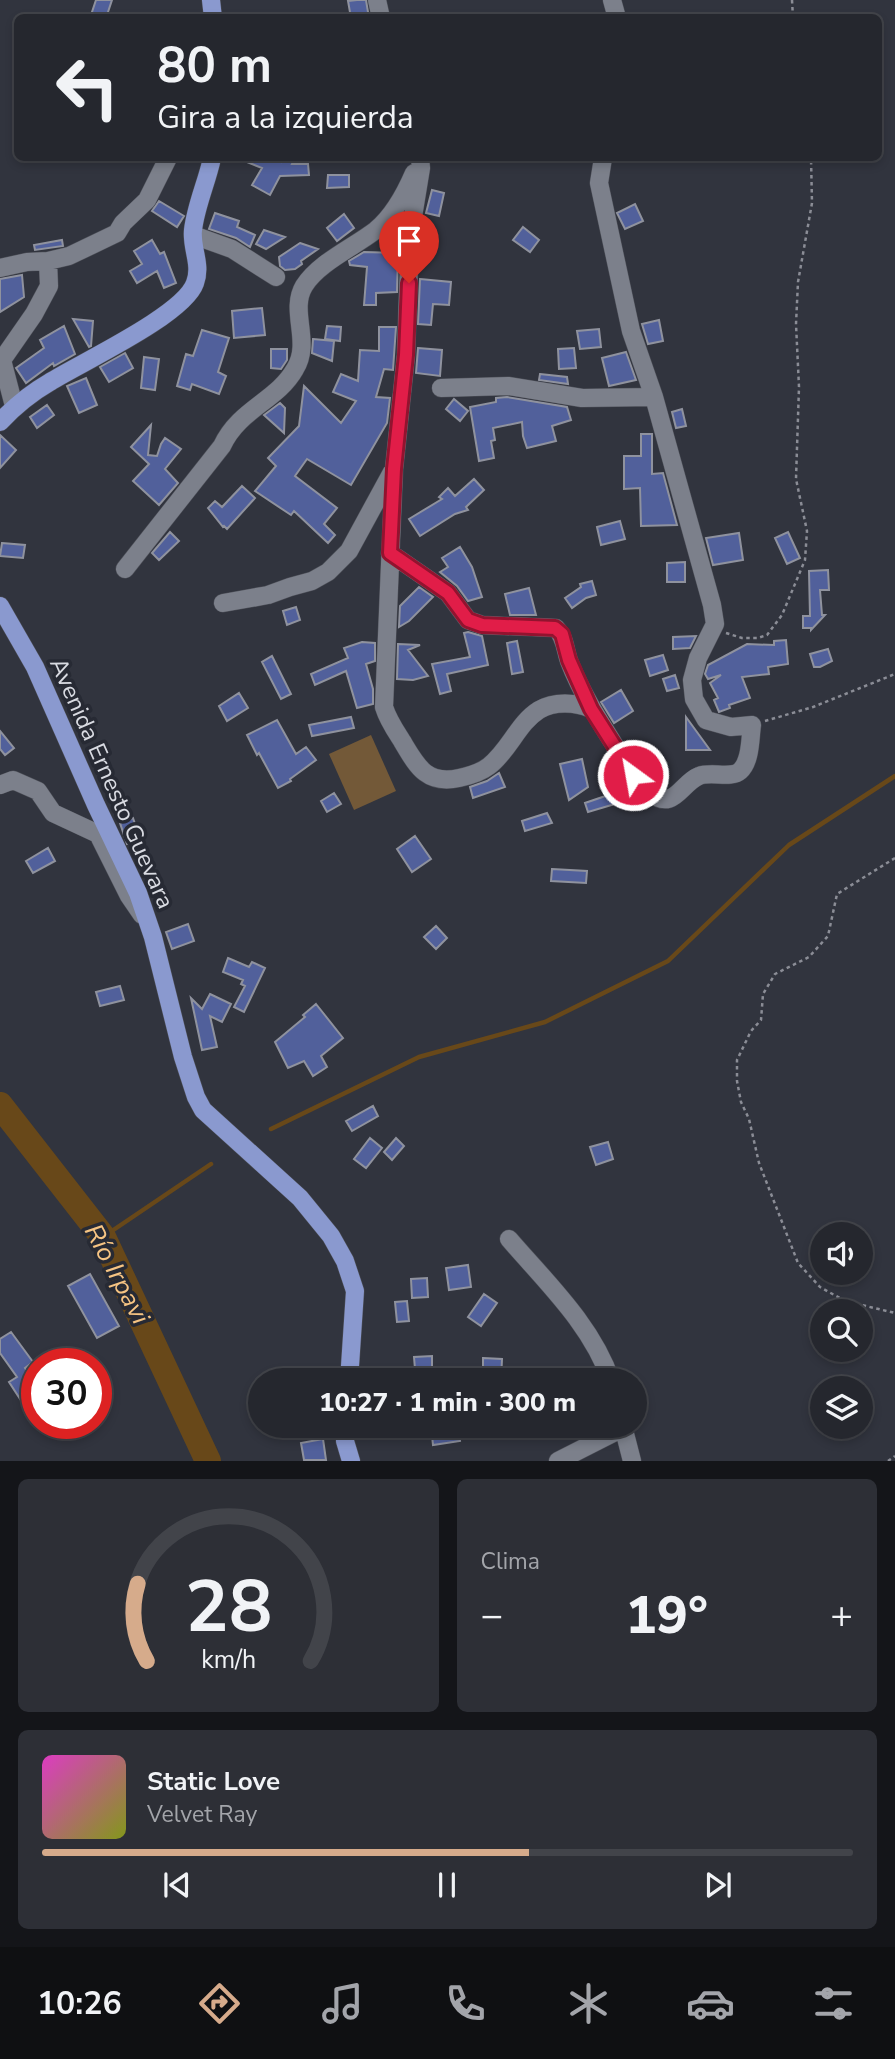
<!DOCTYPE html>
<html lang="es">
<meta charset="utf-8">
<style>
:root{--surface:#25272e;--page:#2d2f36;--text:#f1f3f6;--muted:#a3a5aa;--line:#42444a;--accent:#d6ab8b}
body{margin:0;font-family:"Nunito Sans",sans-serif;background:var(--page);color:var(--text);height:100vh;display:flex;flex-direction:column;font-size:26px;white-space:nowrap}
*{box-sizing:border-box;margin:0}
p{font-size:23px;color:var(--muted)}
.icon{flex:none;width:38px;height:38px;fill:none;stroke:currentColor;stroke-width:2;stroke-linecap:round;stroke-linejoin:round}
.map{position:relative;height:1461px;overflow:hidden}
.side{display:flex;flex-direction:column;gap:18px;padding:18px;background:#141519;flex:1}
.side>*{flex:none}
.banner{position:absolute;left:14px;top:14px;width:868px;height:147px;border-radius:10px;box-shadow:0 4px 10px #0003,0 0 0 2px var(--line);background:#25272e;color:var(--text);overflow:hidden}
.controls{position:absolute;left:810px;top:1222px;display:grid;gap:14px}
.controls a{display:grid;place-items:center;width:63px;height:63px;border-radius:50%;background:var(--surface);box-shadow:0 4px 10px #0003,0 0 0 2px var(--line);font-size:35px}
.speed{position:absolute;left:21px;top:1348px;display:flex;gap:14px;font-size:35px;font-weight:700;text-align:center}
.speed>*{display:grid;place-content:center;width:91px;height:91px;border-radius:50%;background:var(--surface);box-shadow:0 4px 10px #0003,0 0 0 2px var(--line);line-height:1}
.speed .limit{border:10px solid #d22;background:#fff;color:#111}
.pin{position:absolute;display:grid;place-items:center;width:60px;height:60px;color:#fff;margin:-72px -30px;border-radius:50% 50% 50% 0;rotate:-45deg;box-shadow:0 0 7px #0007}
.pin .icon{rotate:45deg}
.me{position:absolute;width:77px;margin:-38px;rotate:328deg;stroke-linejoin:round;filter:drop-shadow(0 0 5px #0008)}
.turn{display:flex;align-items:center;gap:24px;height:147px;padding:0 28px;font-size:32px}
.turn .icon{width:91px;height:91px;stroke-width:2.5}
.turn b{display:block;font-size:49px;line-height:60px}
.big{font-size:52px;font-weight:800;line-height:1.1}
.side .tile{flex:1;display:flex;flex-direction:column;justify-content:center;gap:10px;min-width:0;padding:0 24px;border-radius:10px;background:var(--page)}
.side .dial{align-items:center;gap:0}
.dial svg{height:182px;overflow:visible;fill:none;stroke:var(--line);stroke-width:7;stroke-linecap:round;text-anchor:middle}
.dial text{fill:var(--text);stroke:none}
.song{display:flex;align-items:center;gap:21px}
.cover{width:84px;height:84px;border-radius:10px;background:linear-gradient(135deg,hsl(310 70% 55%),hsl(70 70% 35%))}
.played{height:7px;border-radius:4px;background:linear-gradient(90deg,var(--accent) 60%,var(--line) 60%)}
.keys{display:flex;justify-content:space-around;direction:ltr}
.heat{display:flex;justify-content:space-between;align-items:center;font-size:38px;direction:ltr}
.side .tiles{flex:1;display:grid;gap:18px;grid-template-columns:1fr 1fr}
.tile:last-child{grid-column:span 2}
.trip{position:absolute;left:248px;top:1368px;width:399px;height:70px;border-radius:35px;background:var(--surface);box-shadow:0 4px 10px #0003,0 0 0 2px var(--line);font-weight:800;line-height:70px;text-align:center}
.menu{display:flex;height:112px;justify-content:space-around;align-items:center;background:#0f1012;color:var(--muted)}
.menu .icon{width:49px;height:49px}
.menu .on{color:var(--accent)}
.menu b{font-size:32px;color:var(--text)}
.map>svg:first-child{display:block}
.green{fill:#735938}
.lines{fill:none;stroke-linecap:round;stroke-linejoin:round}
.stream{stroke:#684819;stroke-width:4.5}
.river{stroke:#684819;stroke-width:26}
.building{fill:#51609b;stroke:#8f929e;stroke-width:2}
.minor-casing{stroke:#4f515a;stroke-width:19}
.major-casing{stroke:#4f515a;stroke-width:19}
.path{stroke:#8b8d96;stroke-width:2.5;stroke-dasharray:3.5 3.5;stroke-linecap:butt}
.minor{stroke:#7c808b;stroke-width:18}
.major{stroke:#8a99cf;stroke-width:18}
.route-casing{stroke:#92132f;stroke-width:18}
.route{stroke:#e11d48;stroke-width:12}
.labels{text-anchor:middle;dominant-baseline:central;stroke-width:7;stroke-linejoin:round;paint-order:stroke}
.street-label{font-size:24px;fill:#d9dbe2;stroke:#272a34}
.water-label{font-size:26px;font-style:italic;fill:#f6c483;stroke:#272a34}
</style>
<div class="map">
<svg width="895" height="1461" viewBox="0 0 895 1461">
<rect width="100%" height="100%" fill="#31343e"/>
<path class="green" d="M371,735L396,791L354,810L329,754Z"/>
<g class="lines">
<path class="stream" d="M271,1129L419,1057L545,1022L668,961L789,845L895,776
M103,1237L211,1164"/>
<path class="river" d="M0,1105L103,1237L208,1461"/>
</g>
<path class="building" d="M96,0H112L106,18H90Z
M357,0H366L369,18H351L348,1Z
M237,158H269L281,162L282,158H295L292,164H308L309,175L280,176L270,195L252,185L262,168Z
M328,175H349V187L327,188Z
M432,190L444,193L439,216L426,213Z
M159,201L184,216L177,227L152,211Z
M635,204L643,221L625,229L617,213Z
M215,213L239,221L237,227L255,235L250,247L236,238L209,229Z
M344,214L354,228L337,241L327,228Z
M523,227L539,240L530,252L513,240Z
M264,230L285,237L266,249L256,244Z
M62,240L63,246L35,250L34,245Z
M152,240L160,254L164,252L176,283L164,288L157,271L137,283L130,271L142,264L134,251Z
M300,243L318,249L301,261L302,264L295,269L285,270L280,266L279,257Z
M364,252L398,253L397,292L376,293V305H364L367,267L350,265L349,261Z
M22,275L24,297L0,312V279Z
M420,279L451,282L449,305L433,304L431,325L418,324Z
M262,308L265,335L234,338L232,311Z
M73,319L93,321L91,346L89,347Z
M659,320L663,341L648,344L642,324Z
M64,326L75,354L54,366L53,363L26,383L16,368L44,348L40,340Z
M327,326L341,327L340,341L325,339Z
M379,327H396L393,370L384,369L376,397L390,398L387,423L351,485L307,459L295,476L337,508L324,524L335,535L328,543L294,511L291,515L255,491L276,466L268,458L299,426L304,386L341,423L356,401L333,392L341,374L358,381L360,350L379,351Z
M599,329L601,347L580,349L577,331Z
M202,330L229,338L218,372L226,376L219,394L192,384L190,390L177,386L186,354L193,356Z
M313,339L334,341L332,361L312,353Z
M418,348L442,350L440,376L416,373Z
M574,348L576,368L559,369L558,349Z
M271,349H287V360L281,369L271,368Z
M626,352L636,380L609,386L602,358Z
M125,353L133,368L109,382L100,367Z
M144,357L159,359L155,390L141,388Z
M540,374L567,377L568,384L539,380Z
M86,378L97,405L79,413L67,386Z
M507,397L567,407L571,420L552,426L556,441L527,448L523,436L522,422L493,428L495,440L491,441L494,458L479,461L470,407L496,402V398Z
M454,399L468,411L460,421L446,409Z
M280,403L285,408L284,433L264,415Z
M47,405L54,415L37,428L30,417Z
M682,409L686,426L676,428L672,412Z
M151,425L148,455L157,456L161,444L165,438L181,449L165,469L178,483L159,505L133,481L149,464L131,447Z
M641,434H652V474L663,473L677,525L641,526L640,488L624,489V456H641Z
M0,435L16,450L0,468Z
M474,479L484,490L466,507L468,510L455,514L420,536L409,519L442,499L439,497L448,488L455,496Z
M242,486L255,498L227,529L224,526L223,527L208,508L215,501L222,507Z
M620,521L625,539L601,545L597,527Z
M170,532L179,541L159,560L152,553Z
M788,532L800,558L787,564L775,538Z
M739,533L743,560L713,565L706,538Z
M2,543L25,545L23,558L0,556Z
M460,547L472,567L482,597L468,601L457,586L440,572L448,567L442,558Z
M685,562V582H667V563Z
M828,570L829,590H820L822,615H825L811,630V628H803V616H810L809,571Z
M592,581L596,595L586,598L572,608L565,598L581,587L580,584Z
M419,587L433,597L409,621L399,627L400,606Z
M529,588L536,615H510L505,594Z
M296,607L300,620L287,625L283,611Z
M468,632L482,636L488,665L447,674L451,691L440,694L432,664L470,657L464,633Z
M696,636L690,648L673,649V637Z
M786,640L788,664L768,667L769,674L742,677L750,698L729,705L730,708L719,712L714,700L718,698L710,683L721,675L708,679L705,674L708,665L747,644L774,645V641Z
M517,641L523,672L512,674L507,643Z
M362,642L375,643V661L366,664L373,689V704L357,708L346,671L315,685L311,674L348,658L344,648Z
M398,644L420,645L408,650L428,676L413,680L397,679Z
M828,649L832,661L820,667H814L810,654Z
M663,655L668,670L650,676L645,660Z
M272,656L291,694L281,699L262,662Z
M675,675L679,688L667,691L663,679Z
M621,690L633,711L614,723L601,702Z
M239,693L248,708L227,721L219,706Z
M351,717L354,728L312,736L309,725Z
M686,717L710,750H686Z
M277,720L296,754L306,747L316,760L290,779L291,781L278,788L259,753L257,755L247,735Z
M0,731L14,748L5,755L0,749Z
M582,759L588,787L569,800L560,764Z
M499,773L505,787L473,798L470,787L487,781Z
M629,788L643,802L627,807L625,801L588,812L585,803Z
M334,793L341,804L327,812L321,801Z
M547,813L552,823L525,831L522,821Z
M133,818L140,839L127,844L120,823Z
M415,836L431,859L412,872L397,849Z
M48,848L55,861L33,873L26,861Z
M552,869L587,871L586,883L551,881Z
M188,924L194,941L172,949L166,932Z
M436,926L447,938L436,949L424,937Z
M228,958L249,967L252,962L265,968L244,1012L234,1007L245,986L241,984L243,980L223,972Z
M120,986L124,1000L100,1006L96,992Z
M210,994L231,1004L222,1022L210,1016L217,1047L202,1050L191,998L202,1009Z
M316,1004L343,1038L321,1056L327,1067L313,1076L304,1061L288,1068L275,1042L305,1017L303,1015Z
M373,1106L378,1116L352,1131L346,1121Z
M370,1138L382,1148L366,1168L354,1159Z
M396,1138L404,1146L392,1160L384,1152Z
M608,1142L613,1159L596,1165L590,1147Z
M468,1265L471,1287L449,1290L446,1268Z
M90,1274L119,1326L97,1338L68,1286Z
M427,1278L428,1297L412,1298L411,1279Z
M484,1294L497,1303L481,1326L468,1317Z
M407,1301L409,1321L397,1322L395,1302Z
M11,1332L33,1362L25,1368L37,1386V1405L28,1411L9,1382L17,1377L0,1353V1339Z
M432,1356V1368L415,1369L414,1357Z
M483,1358L502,1359L501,1381H489L490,1369H483Z
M431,1426H458L460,1441L433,1445Z
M323,1439L326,1460H304L301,1443Z"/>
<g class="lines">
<g class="minor-casing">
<path id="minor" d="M377,0L381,18
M612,0L617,18
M420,158L421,168L410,235L406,355L394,469L384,707C388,720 395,730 402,741C417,766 426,785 459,778C469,776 480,773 489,766C509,751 518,723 539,710C554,701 576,702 591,709
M193,235L232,249L276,277
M0,268L27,262L48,261L69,256L117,233L123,223L147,200L168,158
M441,388L508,386L582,398L654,397
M14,406L2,360L34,314L49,286L48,261
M390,553L448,593L468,620L482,625L556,628C565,637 565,649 569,661C581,692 598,719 615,746C625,763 635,781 650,793C674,812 681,783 699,776C711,771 731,779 740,771C751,761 750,738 752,725L731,727L706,720L694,699L692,680L698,658L715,624L712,605L654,397L631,331L599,183L603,158
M125,569L222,446C239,409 277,401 295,369C312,342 289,311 304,286C318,263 354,247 376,230C394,215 405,194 414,173
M223,603L268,595L290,587L312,581L328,572L349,551L392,472
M0,785L13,780L38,791L53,813L98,834L129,896L142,915
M509,1239C546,1282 592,1325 611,1381
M623,1426L632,1461
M558,1461L623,1428"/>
</g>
<g class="major-casing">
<path id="major" d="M211,0L213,18
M0,422C15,406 31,393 50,382C82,362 184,315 195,283C202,264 191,249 193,230C196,205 207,182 212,158
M0,606L35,667L96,805L138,893L153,937L183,1057L196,1097L203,1110L300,1198L331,1236L345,1261L355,1291L349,1381
M346,1426L345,1441L351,1461"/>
</g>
<path class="path" d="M792,0L793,18
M726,633L742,638H758L767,635L782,615L805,560L807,531L796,479L799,387L796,324L798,282L812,203L811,158
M765,721L813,707L895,674
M895,858L837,894L828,936L809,957L775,974L763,994L761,1020L751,1031L737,1060V1081L741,1102L749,1119L759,1163L798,1263L820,1287L845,1301L895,1313
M888,1461L895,1456"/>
<use href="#minor" class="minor"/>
<use href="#major" class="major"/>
</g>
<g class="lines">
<g class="route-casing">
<path id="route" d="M409,283L406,355L394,469L390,553L448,593L468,620L482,625L555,628L562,634L569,660L591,709L633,775"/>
</g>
<use href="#route" class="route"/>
</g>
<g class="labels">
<g class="street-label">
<text transform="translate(112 783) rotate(66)">Avenida Ernesto Guevara</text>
</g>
<g class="water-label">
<text transform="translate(117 1274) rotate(62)">Río Irpavi</text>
</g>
</g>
</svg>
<div class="controls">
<a><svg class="icon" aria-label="sound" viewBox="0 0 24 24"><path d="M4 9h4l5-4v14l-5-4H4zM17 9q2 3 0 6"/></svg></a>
<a><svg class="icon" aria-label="search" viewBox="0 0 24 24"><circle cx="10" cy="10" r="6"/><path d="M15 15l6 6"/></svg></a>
<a><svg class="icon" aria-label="layers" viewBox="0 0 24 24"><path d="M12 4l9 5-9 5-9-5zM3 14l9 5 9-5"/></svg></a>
</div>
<div class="speed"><div class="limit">30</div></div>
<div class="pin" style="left:409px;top:283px;background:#d93025"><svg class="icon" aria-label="arrive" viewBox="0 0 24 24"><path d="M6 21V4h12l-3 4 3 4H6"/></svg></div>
<svg class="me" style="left:633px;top:775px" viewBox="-20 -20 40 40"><circle r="17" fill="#e11d48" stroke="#fff" stroke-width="3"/><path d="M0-11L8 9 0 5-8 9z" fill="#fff"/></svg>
<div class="trip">10:27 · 1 min · 300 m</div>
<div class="banner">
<div class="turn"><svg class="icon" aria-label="left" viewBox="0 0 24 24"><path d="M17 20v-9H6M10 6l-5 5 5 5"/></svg><div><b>80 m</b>Gira a la izquierda</div></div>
</div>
</div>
<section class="side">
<div class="tiles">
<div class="tile dial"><svg viewBox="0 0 100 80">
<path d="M14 69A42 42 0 1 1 86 69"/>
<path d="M14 69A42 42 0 0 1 10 35" stroke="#d6ab8b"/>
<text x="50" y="56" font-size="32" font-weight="700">28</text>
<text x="50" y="72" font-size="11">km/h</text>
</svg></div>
<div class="tile"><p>Clima</p>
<div class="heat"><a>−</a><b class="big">19°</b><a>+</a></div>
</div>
<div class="tile">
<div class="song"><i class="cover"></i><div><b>Static Love</b><p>Velvet Ray</p></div></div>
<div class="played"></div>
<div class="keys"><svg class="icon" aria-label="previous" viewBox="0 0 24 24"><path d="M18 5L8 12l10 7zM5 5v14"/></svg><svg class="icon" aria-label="pause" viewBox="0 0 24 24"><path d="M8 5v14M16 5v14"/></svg><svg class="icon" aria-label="next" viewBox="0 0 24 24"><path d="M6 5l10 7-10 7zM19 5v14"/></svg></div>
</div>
</div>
</section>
<nav class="menu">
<b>10:26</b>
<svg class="icon on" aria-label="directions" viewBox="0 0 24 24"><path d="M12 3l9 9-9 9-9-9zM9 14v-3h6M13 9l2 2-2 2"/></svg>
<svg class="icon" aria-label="music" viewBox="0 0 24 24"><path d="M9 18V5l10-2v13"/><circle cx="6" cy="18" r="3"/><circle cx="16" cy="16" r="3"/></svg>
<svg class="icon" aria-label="phone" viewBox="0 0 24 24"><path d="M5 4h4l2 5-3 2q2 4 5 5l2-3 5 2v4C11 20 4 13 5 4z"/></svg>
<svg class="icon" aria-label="climate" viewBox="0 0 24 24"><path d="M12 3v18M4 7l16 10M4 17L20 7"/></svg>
<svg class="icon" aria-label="car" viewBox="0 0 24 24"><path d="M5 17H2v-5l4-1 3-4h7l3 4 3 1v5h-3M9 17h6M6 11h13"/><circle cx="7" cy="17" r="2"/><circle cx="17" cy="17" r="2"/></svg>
<svg class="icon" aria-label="filters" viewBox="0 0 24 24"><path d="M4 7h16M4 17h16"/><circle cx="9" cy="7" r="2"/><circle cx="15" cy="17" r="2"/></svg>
</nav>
